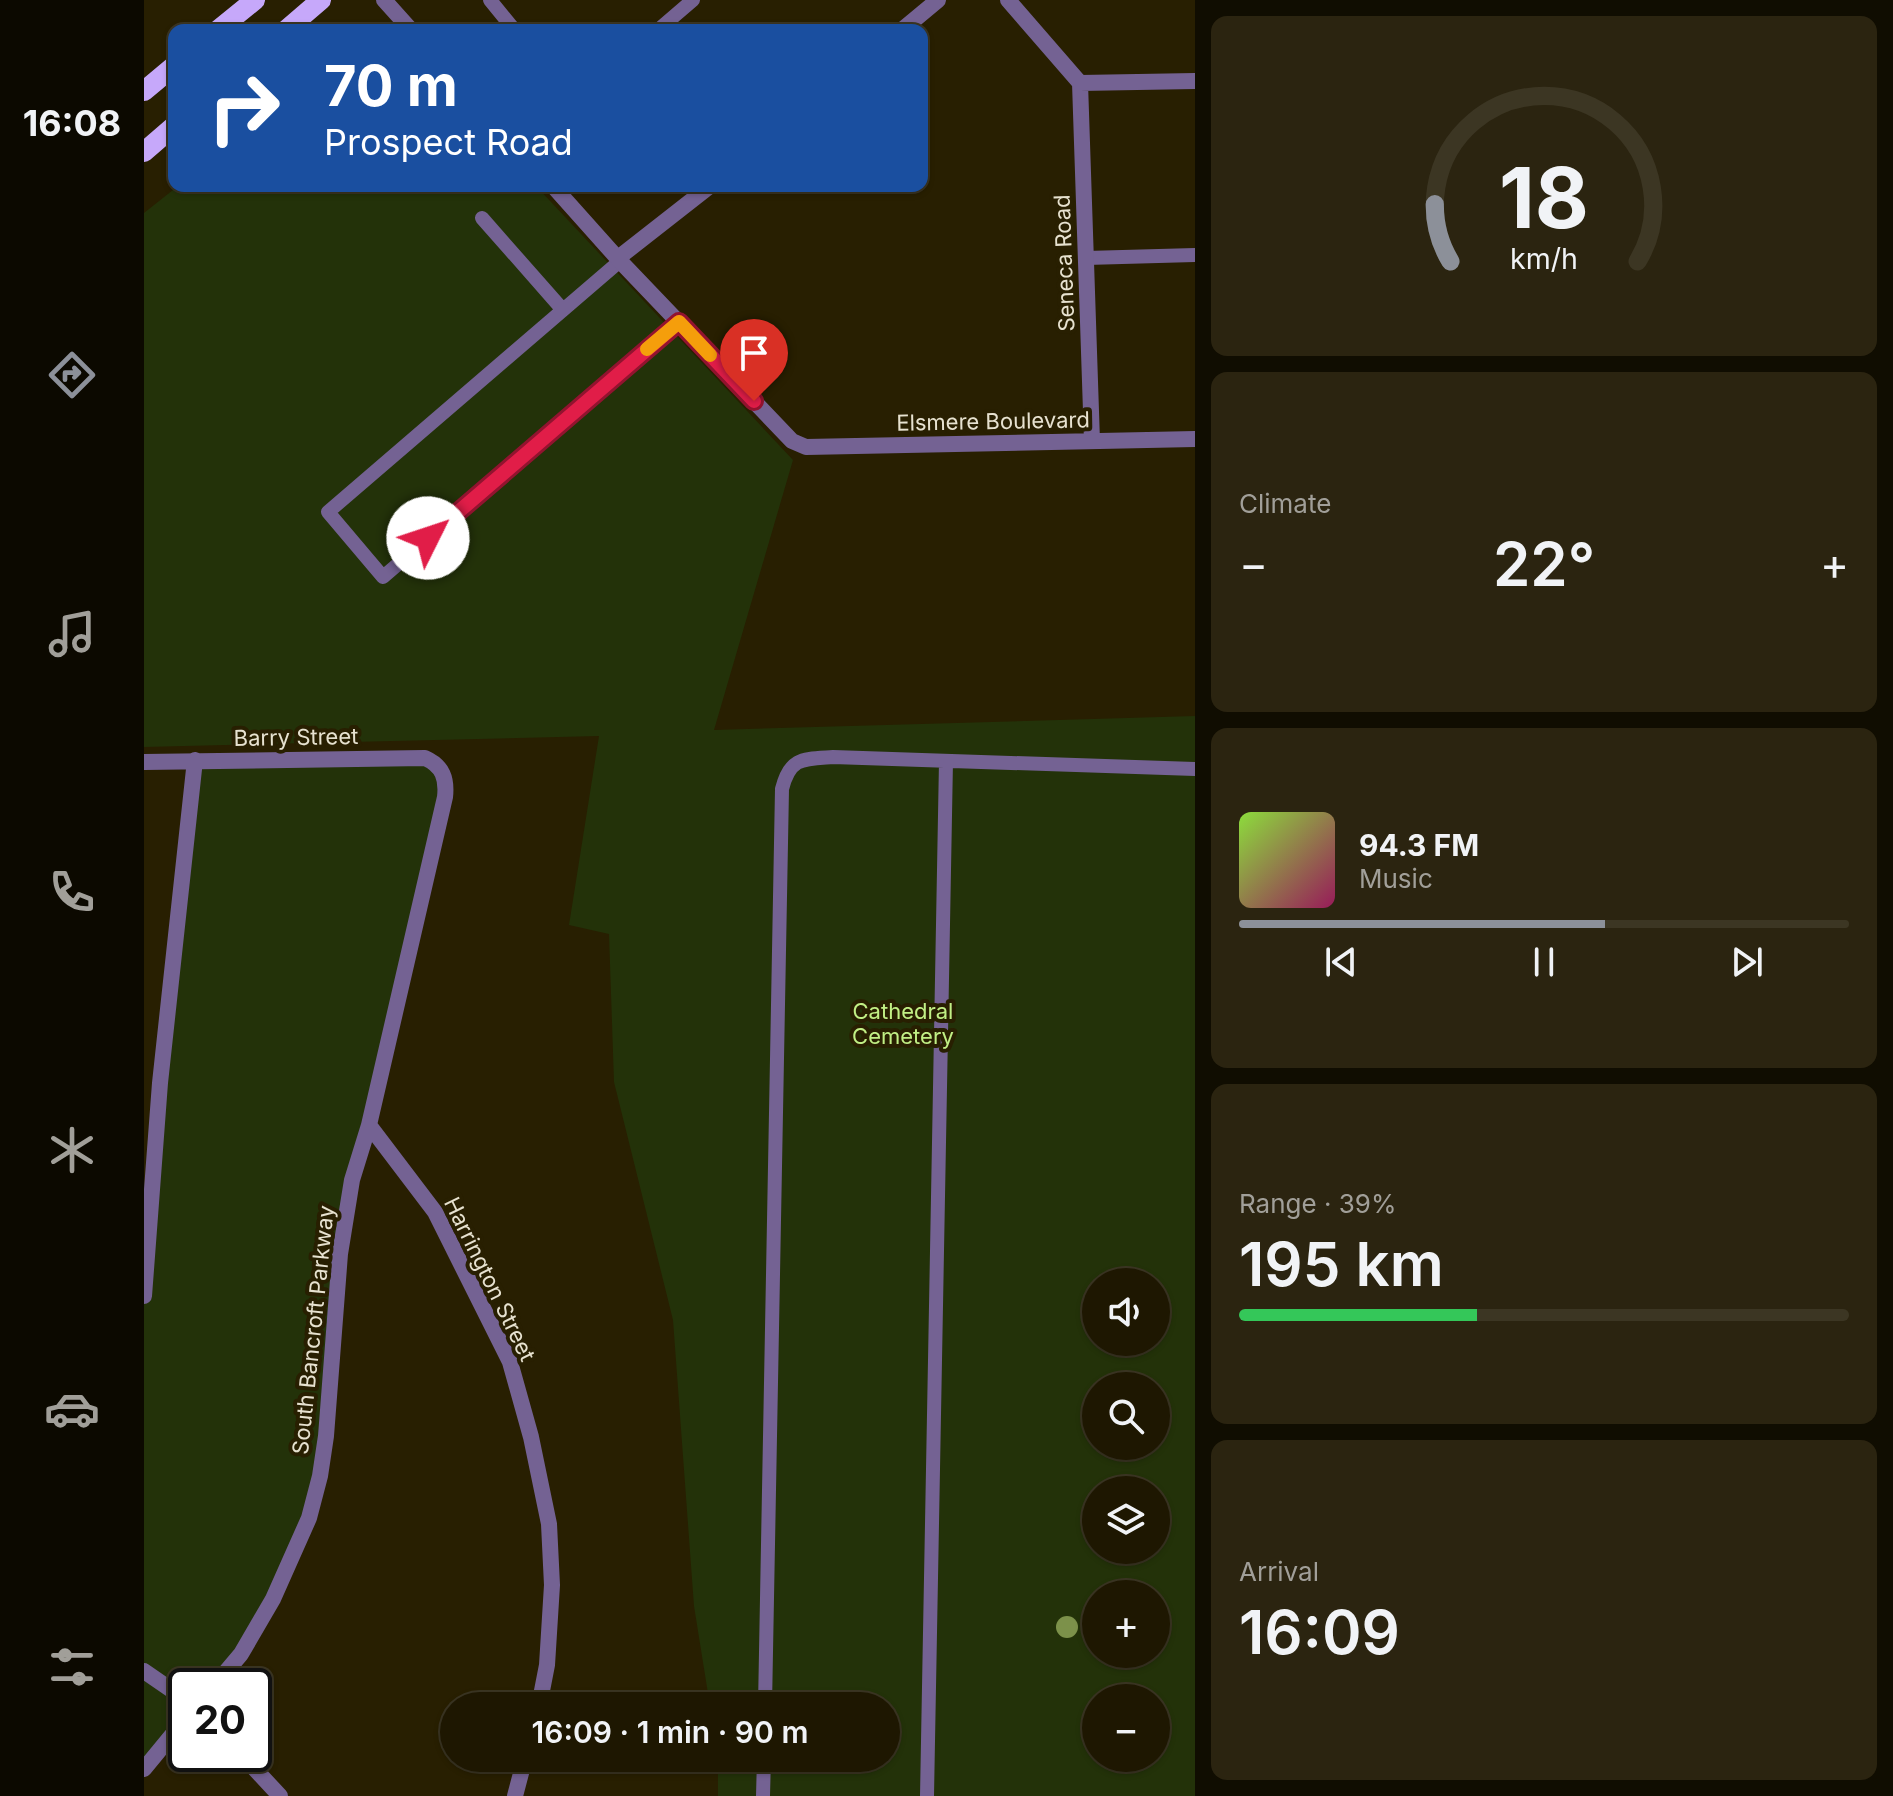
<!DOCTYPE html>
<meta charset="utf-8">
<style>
:root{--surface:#1e1701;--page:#2b2410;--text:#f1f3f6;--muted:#a19f99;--line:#3c3623;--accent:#8c9099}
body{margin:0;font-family:Inter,sans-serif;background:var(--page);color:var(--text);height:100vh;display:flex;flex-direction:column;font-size:30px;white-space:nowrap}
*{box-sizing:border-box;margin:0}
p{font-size:26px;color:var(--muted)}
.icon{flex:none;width:44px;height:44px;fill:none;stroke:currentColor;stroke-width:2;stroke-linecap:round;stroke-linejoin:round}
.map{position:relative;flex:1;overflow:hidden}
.sheet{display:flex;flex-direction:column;gap:16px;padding:16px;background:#100d01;width:698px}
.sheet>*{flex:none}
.hud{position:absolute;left:24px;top:24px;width:760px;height:168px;border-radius:16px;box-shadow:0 2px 6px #0004,0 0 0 2px var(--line);background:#1a4fa0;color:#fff;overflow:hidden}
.controls{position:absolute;left:938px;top:1268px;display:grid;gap:16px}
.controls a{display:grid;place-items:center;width:88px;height:88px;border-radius:50%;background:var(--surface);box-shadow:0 2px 6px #0004,0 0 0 2px var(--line);font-size:40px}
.speed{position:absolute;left:24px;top:1668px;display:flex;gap:16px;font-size:40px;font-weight:700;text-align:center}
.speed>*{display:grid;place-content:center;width:104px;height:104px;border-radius:50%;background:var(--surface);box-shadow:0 2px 6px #0004,0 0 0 2px var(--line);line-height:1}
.speed .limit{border:4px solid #111;border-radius:12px;background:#fff;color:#111}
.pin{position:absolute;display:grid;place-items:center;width:68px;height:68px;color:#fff;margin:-82px -34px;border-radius:50% 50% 50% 0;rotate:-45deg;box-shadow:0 0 8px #0007}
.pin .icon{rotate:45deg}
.me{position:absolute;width:88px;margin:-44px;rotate:49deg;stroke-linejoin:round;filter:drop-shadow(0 0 6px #0008)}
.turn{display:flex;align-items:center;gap:28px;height:168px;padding:0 24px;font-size:36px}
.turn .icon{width:104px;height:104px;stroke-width:2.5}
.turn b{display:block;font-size:56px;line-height:68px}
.big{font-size:60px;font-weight:600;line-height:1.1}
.sheet .widget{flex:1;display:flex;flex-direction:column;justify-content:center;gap:12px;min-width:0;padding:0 28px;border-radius:16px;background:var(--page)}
.sheet .dial{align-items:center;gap:0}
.dial svg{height:208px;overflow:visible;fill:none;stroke:var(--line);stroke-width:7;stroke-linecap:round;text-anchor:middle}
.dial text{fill:var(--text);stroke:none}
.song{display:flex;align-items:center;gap:24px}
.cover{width:96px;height:96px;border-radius:12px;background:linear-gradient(135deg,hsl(90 70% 55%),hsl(330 70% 35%))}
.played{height:8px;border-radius:4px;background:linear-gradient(90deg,var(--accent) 60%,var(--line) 60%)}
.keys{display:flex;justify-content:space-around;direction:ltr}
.heat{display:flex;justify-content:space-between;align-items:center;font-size:44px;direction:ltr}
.charge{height:12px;border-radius:6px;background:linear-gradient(90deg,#34c759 39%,var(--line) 0)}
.trip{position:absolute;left:296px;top:1692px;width:460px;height:80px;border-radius:40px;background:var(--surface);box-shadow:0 2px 6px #0004,0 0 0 2px var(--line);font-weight:600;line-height:80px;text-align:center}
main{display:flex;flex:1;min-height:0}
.tabs{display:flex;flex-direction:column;width:144px;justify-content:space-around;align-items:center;background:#0c0900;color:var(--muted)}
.tabs .icon{width:56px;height:56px}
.tabs .on{color:var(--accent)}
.tabs b{font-size:36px;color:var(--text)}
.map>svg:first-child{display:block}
.green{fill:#233209;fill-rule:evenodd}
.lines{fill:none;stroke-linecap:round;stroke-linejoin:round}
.lane{stroke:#746293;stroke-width:14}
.street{stroke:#746293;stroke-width:16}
.primary{stroke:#c6a8fa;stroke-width:20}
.tree{fill:#7c914a}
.route-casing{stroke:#92132f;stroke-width:20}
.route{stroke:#e11d48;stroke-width:14}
.slow{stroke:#f59e0b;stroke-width:14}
.labels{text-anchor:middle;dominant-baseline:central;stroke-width:8;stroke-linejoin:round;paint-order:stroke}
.street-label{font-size:22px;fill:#e7e2d0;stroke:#281f01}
.park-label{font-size:22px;fill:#c1ef85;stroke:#281f01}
</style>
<main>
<nav class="tabs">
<b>16:08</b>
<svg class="icon on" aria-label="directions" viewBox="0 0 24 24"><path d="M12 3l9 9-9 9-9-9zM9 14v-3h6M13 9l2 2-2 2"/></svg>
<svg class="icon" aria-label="music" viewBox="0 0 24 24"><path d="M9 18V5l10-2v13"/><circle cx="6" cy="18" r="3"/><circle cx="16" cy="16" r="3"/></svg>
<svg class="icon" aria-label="phone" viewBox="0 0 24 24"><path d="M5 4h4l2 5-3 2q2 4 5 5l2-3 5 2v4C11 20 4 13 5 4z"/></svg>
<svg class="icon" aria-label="climate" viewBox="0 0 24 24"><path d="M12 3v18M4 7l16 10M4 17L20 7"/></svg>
<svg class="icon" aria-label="car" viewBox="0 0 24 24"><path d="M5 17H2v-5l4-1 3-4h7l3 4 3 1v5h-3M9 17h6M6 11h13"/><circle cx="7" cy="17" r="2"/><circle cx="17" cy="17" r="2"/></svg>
<svg class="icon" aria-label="filters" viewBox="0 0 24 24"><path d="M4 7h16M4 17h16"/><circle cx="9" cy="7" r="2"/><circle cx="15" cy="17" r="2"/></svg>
</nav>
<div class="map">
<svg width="1051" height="1796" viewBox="0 0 1051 1796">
<rect width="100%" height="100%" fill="#281f01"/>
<path class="green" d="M34,186H392L649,460L570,730L1051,716V1796H574V1758H742V1706H566L550,1606L529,1320L470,1082L465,934L425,925L455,736L0,747V213ZM952,1282H1012V1342H952ZM952,1386H1012V1446H952ZM952,1490H1012V1550H952ZM952,1594H1012V1654H952ZM952,1698H1012V1758H952Z
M281,758L301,778L208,1180L176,1476L129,1599L70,1686H42V1718L0,1769V1296L51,760Z"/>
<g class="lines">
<path class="lane" d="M346,0L368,27L365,30
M514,30L549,0
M338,218L419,310
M942,258L1051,255
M476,261L184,512L239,577L535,322
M621,1706L638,789C646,757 659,759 689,757L1051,769
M619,1796L620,1758
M783,1796L802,761"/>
<path class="street" d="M240,0L267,30
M864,0L936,83L948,441
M758,30L794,0
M936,83L1051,81
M409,186L476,261L648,441L662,447L1051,439
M474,258L566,186
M0,762L281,758C299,766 303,779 301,797L225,1125L208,1180L196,1254L182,1436L176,1476L165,1518L129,1599L97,1654L70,1686
M225,1125L291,1212L366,1362L387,1437L405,1524L408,1585L403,1665L395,1706
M0,1296L16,1083L51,760
M0,1671L42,1700
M97,1754L136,1796
M0,1769L42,1718
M371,1796L381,1758"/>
<path class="primary" d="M74,30L111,0
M142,30L177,0
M0,91L30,66
M0,152L30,126"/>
</g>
<circle class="tree" cx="923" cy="1627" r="11"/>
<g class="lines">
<g class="route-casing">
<path id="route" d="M284,538L535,322L610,401"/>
</g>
<use href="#route" class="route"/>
<path class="slow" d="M503,349L535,322L566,355"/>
</g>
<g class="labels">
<g class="street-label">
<text transform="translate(920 263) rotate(-92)">Seneca Road</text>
<text transform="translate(849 421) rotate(-1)">Elsmere Boulevard</text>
<text transform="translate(152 737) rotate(-1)">Barry Street</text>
<text transform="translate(346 1279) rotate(64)">Harrington Street</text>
<text transform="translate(169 1330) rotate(-84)">South Bancroft Parkway</text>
</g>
<g class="park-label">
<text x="759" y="1011">Cathedral<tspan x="759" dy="25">Cemetery</tspan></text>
</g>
</g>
</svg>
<div class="controls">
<a><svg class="icon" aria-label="sound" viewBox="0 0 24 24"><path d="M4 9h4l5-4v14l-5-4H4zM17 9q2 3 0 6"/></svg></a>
<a><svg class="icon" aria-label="search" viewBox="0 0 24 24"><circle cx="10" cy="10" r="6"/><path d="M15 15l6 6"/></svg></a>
<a><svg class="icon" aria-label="layers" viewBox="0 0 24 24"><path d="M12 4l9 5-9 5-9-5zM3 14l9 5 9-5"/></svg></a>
<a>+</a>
<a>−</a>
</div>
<div class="speed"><div class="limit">20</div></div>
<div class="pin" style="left:610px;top:401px;background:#d93025"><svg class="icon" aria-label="arrive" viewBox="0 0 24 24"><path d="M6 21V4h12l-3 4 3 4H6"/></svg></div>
<svg class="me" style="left:284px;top:538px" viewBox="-20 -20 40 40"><circle r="19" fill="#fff"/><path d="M0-13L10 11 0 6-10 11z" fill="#e11d48"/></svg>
<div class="trip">16:09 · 1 min · 90 m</div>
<div class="hud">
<div class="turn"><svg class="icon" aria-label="right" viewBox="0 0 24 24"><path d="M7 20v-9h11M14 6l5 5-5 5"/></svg><div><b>70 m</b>Prospect Road</div></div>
</div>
</div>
<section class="sheet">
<div class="widget dial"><svg viewBox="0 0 100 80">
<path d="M14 69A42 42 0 1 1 86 69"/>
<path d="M14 69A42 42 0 0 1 8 47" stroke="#8c9099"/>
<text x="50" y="56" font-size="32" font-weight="700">18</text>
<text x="50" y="72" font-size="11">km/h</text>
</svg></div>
<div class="widget"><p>Climate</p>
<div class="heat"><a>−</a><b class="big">22°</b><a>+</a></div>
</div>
<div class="widget">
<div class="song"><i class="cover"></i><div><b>94.3 FM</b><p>Music</p></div></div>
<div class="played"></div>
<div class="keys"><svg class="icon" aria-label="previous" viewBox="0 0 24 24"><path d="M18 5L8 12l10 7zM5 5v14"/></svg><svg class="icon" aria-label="pause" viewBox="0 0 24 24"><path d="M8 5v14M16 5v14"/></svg><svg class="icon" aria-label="next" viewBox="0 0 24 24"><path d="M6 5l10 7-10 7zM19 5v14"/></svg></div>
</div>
<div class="widget"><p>Range · 39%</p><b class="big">195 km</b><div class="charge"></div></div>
<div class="widget"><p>Arrival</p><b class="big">16:09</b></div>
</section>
</main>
